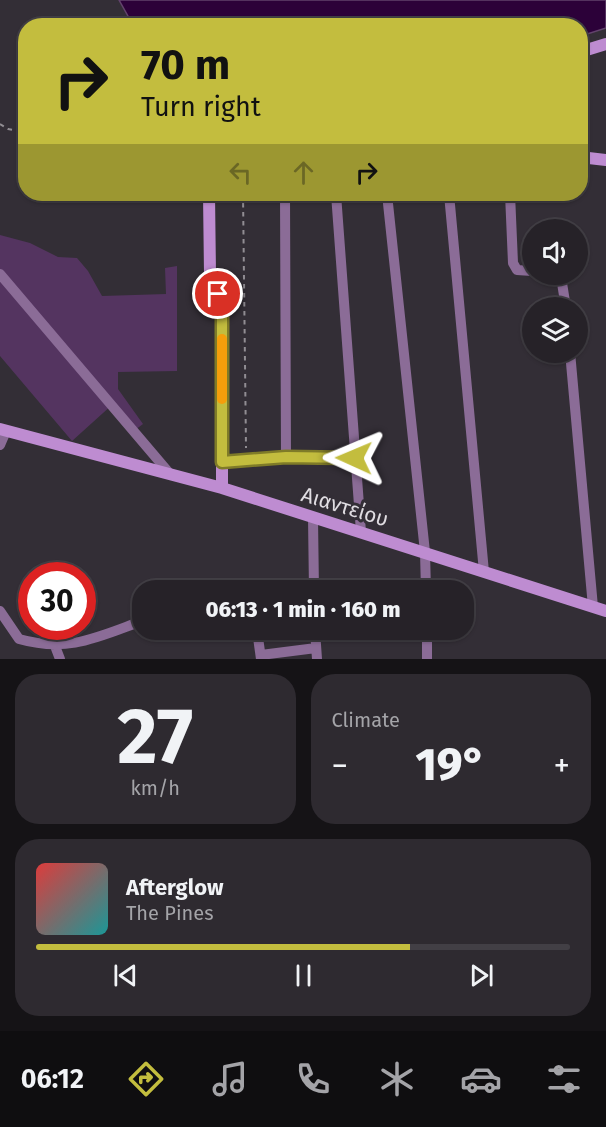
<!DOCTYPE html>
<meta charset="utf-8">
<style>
:root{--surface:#262228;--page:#2e2a30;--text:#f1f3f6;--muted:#a4a4a8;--line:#423f45;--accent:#c3bd3e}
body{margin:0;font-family:"Fira Sans",sans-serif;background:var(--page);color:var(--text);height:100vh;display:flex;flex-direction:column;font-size:22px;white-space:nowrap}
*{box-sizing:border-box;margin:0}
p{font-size:20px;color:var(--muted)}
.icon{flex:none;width:33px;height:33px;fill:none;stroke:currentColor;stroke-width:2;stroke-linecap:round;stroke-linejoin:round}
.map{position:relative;height:659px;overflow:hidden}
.sheet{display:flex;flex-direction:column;gap:15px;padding:15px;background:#151316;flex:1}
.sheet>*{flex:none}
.top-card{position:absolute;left:18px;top:18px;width:570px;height:183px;border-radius:24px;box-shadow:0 2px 4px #0004,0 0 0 2px var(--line);background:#c3bd3e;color:#111;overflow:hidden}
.fabs{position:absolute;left:522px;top:219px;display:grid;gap:12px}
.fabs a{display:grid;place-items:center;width:66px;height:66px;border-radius:50%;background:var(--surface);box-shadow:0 2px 4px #0004,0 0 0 2px var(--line);font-size:30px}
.speed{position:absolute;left:18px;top:562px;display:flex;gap:12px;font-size:30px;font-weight:700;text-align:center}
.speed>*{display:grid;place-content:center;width:78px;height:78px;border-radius:50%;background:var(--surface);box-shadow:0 2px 4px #0004,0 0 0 2px var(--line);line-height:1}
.speed .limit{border:9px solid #d22;background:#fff;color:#111}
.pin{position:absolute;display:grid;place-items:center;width:51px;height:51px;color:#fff;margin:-26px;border:3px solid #fff;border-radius:50%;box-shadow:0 2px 6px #0007}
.me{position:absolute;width:66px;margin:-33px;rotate:271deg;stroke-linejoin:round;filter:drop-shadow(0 0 4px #0008)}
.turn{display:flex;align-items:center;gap:21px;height:126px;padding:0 24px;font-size:27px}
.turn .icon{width:78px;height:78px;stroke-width:2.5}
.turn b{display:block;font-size:42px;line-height:51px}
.lanes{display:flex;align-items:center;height:57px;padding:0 24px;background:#0003;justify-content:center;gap:30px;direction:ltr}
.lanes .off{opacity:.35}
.big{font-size:45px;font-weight:800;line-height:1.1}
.sheet .widget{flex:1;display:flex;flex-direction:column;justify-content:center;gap:9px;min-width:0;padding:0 21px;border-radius:24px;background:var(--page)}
.sheet .dial{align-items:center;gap:0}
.dial b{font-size:78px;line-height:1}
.song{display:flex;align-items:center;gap:18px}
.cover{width:72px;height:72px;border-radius:9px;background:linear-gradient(135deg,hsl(0 70% 55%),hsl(180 70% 35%))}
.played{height:6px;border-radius:3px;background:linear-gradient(90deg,var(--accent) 70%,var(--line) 70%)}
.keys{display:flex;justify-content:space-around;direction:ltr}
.heat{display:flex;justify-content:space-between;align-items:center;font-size:33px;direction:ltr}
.sheet .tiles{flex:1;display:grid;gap:15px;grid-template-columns:1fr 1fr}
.widget:last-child{grid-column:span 2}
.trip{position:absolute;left:132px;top:580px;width:342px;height:60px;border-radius:24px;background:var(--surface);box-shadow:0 2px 4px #0004,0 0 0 2px var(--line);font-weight:800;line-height:60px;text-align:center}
.dock{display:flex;height:96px;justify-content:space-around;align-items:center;background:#0f0e10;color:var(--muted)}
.dock .icon{width:42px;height:42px}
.dock .active{color:var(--accent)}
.dock b{font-size:27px;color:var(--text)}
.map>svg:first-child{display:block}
.green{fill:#543460}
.water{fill:#2c0139;stroke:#62436c;stroke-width:1.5}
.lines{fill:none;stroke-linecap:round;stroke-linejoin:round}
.path{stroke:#918d93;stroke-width:2;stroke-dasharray:4.5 4.5;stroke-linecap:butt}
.street{stroke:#8b6c97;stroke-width:10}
.secondary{stroke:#be8cd1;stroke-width:12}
.route-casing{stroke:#7f7b28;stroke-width:15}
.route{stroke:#c3bd3e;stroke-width:10}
.slow{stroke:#f59e0b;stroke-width:10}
.labels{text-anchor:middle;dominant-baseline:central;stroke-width:6;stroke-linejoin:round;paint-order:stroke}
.street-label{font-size:21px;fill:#e0dde2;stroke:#332e36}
</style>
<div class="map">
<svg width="606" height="659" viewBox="0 0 606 659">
<rect width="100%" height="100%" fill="#332e36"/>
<path class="green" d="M0,235L30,243L58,257L77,258L88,271L102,296L166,294L165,268L177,266V371L118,372V389L143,424L135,430L113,404L72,441L0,356Z"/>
<path class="water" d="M119,0H606V28L581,36L580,26L133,25Z"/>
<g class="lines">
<path class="path" d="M0,124L8,129L26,132
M243,194L246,448"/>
<path class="street" d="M285,194L286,457
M336,194L361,532
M387,194L425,552L426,591
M449,194L484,572
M510,194L513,263L517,270L532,271
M0,274L170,474
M556,274L562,283L566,308
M570,352L593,607
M0,445L6,431
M222,462L286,457L354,458
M313,518L314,591
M0,611L19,639C68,653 98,637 142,621
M257,630L261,659
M315,630L317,659
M427,630V659
M55,646L60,659
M261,655L316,648"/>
<path class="secondary" d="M580,52L606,44
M580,157L606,160
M209,194L210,274L222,309V488
M0,429L222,488L606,611"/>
</g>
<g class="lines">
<g class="route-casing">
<path id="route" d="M218,294L222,309V462L286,457L354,458"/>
</g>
<use href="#route" class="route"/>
<path class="slow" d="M222,399V339"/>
</g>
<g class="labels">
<g class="street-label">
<text transform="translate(345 507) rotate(17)">Αιαντείου</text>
</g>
</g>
</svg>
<div class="fabs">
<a><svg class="icon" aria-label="sound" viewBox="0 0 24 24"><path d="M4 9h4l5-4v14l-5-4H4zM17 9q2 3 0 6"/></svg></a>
<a><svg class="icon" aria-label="layers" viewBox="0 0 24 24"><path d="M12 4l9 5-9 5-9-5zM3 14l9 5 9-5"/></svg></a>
</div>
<div class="speed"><div class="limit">30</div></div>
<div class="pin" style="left:218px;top:294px;background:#d93025"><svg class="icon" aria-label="arrive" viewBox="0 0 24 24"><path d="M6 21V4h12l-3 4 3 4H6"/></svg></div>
<svg class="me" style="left:354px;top:458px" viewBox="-20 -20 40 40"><path d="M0-17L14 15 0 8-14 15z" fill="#c3bd3e" stroke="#fff" stroke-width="4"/></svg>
<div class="trip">06:13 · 1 min · 160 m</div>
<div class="top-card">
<div class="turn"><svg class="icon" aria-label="right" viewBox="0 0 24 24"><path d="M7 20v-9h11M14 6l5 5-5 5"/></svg><div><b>70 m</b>Turn right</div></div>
<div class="lanes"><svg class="icon off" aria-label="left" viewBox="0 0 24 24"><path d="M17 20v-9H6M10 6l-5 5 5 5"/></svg><svg class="icon off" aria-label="ahead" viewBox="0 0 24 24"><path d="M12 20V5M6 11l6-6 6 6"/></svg><svg class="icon" aria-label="right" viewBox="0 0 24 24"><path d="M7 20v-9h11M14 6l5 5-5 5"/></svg></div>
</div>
</div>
<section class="sheet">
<div class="tiles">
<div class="widget dial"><b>27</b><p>km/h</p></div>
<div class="widget"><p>Climate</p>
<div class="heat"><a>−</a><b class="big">19°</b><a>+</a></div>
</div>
<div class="widget">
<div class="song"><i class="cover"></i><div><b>Afterglow</b><p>The Pines</p></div></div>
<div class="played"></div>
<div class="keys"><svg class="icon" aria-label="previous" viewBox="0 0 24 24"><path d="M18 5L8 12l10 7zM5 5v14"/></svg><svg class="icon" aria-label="pause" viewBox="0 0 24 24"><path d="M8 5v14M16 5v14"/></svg><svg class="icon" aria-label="next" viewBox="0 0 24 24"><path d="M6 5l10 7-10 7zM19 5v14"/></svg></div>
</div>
</div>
</section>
<nav class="dock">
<b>06:12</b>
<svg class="icon active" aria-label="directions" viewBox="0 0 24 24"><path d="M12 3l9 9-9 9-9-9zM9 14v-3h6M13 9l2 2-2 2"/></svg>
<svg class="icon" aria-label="music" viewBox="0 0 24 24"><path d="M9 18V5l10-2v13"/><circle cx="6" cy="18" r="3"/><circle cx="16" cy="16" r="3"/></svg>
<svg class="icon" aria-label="phone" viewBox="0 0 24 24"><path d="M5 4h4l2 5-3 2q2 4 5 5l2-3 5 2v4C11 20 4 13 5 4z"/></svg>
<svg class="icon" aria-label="climate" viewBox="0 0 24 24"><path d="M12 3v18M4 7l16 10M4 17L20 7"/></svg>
<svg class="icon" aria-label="car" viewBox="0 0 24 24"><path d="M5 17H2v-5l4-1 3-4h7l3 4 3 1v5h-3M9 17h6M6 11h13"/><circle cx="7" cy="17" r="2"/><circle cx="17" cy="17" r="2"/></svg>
<svg class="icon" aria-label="filters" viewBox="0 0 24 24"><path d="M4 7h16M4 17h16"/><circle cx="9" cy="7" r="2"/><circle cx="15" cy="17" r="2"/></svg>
</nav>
